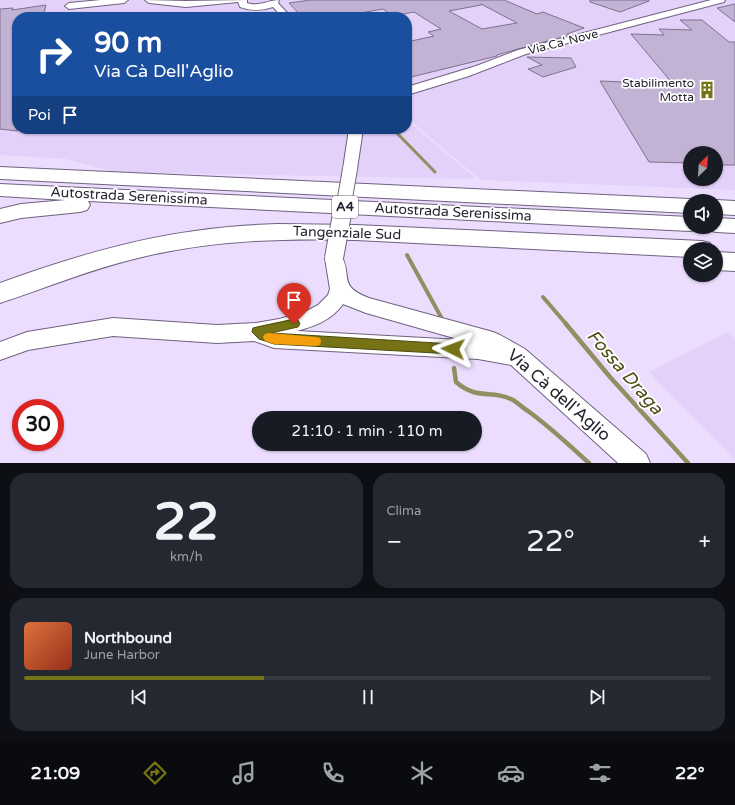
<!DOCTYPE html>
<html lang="it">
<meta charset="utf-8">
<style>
:root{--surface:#171b24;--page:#242831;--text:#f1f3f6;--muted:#9ea1a6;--line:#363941;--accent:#757316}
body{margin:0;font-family:"Varela Round",sans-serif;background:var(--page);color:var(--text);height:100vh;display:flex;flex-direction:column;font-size:15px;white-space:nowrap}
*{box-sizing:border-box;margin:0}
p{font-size:13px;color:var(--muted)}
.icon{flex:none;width:22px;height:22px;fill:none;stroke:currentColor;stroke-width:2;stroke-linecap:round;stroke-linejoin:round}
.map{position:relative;height:463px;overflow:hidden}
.sheet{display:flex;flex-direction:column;gap:10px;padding:10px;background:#0d0f14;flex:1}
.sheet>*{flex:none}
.guide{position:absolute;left:12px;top:12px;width:400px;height:122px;border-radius:16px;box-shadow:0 1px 3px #0004;background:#1a4fa0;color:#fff;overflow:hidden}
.needle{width:26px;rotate:25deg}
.tools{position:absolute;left:683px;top:146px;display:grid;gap:8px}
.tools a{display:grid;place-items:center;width:40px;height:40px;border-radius:50%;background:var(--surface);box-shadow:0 1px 3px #0004;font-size:20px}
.speed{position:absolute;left:12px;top:399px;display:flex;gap:8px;font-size:20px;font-weight:700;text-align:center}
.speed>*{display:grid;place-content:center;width:52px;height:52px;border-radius:50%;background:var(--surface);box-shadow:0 1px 3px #0004;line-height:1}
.speed .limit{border:6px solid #d22;background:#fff;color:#111}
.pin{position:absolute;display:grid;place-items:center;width:34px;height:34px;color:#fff;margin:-41px -17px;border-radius:50% 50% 50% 0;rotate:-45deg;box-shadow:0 0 4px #0007}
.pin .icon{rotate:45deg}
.me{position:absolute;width:44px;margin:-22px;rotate:273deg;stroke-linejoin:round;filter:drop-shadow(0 0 3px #0008)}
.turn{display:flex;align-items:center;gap:14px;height:84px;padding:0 16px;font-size:18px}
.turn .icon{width:52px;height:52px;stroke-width:2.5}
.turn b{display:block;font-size:28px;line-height:34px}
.then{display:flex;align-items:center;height:38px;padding:0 16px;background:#0003;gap:8px;font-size:15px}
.big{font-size:30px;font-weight:600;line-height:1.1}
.sheet .tile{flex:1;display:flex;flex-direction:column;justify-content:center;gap:6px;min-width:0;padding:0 14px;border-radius:16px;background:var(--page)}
.sheet .dial{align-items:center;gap:0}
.dial b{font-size:52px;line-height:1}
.song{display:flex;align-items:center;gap:12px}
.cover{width:48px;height:48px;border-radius:6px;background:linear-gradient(135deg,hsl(20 70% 55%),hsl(10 70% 35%))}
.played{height:4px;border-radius:2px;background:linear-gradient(90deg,var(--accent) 35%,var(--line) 35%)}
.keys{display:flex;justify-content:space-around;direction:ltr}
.heat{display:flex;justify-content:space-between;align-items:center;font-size:22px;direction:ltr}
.sheet .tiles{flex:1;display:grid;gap:10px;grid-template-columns:1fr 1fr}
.tile:last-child{grid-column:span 2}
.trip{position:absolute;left:252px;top:411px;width:230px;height:40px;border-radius:20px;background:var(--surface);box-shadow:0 1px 3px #0004;font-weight:600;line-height:40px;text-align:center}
.dock{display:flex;height:64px;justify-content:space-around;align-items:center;background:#090b0e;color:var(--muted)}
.dock .icon{width:28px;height:28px}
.dock .current{color:var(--accent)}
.dock b{font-size:18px;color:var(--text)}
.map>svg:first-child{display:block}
.built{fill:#e3d1fa;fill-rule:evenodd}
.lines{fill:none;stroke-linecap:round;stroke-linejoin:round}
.stream-far2{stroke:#918f61;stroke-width:3}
.stream-far1{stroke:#918f61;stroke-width:4}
.stream{stroke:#918f61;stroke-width:4.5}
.building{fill:#c2b3d4;stroke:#7f7190;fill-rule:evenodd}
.minor-casing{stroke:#6f627f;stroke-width:2}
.highway-casing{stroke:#6f627f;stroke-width:2}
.minor{fill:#fff;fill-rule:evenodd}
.highway{fill:#fff;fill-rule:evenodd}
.minor-bridge-far1-casing{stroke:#6f627f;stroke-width:16;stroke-linecap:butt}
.minor-bridge-casing{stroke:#6f627f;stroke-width:20;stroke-linecap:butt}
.minor-bridge-far1{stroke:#fff;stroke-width:14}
.minor-bridge{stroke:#fff;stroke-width:18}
.route{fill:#757316;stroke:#4c4b0e}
.slow{fill:#f59e0b}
.labels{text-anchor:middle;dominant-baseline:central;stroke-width:3.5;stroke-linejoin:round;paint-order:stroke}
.far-street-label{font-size:12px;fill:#28232f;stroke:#fff}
.far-poi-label{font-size:12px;fill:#28232f;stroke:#fff;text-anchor:end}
.shield{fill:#fff;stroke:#68656d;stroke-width:1}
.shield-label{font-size:13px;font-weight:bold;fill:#28232f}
.street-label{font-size:14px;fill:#28232f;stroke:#fff}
.near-street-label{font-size:17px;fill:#28232f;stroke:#fff}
.near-water-label{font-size:18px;font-style:italic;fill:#4d4c17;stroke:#fff}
</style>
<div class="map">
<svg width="735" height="463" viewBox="0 0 735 463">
<rect width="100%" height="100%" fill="#ecddff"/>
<path class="built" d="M0,0H210L197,2H204L218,0H265L285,17H17V129H407V120L476,179L114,172L66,159L0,155Z
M269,0H735V190L481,180L407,118V17H288ZM690,153H716V179H690Z
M728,332L735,338V460L649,372Z"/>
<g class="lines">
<path class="stream-far2" d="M393,129L435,172"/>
<path class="stream-far1" d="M407,255L441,317
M543,297L567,325"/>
<path class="stream" d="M566,324L610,377L688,463
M454,368L456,382C478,401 492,389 513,400C518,403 523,408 528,411C550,427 569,445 589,463"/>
</g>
<path class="building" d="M310,0H504L537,14L543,12L584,28L567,34L570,35L518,49L497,55V56L407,78V42L434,36L428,32L441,29L414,12L393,16L383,9L355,14L359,17H302L289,3ZM481,4L517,23L482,29L449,11L481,5Z
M590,0H649V1L620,12L590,2Z
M735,4V22L717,8Z
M46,5L43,17H17V131L0,129V9L13,8L12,10Z
M680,20H702L729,42H735V165H716V153H690V163L649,162L600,81L673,84L631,34L664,35L659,29L692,30Z
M527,57L571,58L576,67L543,77L528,69L542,65Z"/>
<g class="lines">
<g class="minor-casing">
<path id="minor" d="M101,0H128L124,3L69,9L65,6L69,3Z
M145,0L186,1L247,0V3C260,7 268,0 279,0L278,3L291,17H282L273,7C261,11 251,11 240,7L238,2L186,7L149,3Z
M711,0H725L724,2L526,54L469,76L407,95V87L476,66L518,50Z
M349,129H363L357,169L355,172L350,173L345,172L343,169Z
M334,251L340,253C354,277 336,285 369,298L493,332L500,335L525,349L646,454L650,463H618L511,365L478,359L274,348L254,341L217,343L113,336L28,350L0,360V342L27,332L113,318L217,325L256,323L279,319L305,312L318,305L328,295L330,289L325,258L328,253ZM343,304L366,313L461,340L297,331C315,326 332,320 343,304Z"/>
</g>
<g class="highway-casing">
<path id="highway" d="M0,167L690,199L697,201H690V213L0,179Z
M0,184L690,217V227H699L698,229L690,231L88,201L90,205L87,210L80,212L21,218L0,223V209L21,204L66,200L0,196Z
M716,200L735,201V215L716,214V201H713Z
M716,218L735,219V233L716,232L708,230L706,227H716Z
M277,224L356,225L702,241L710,243L713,249H690V257L356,240C282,238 210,240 138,258C91,269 46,288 0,303V283C63,260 128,240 195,231C222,227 250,225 277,224Z
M716,252L735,253V271L716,270Z"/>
</g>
<use href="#minor" class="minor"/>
<use href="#highway" class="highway"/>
<g class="minor-bridge-far1-casing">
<path id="minor-bridge-far1" d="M342,215L350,169"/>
</g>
<g class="minor-bridge-casing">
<path id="minor-bridge" d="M334,258L342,214"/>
</g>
<use href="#minor-bridge-far1" class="minor-bridge-far1"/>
<use href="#minor-bridge" class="minor-bridge"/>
</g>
<path class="route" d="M294,319L298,320L300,324L298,327L271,333L453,344L457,346L459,349L457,353L453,354L274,344L259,339L252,332L253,328L257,327Z"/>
<path class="slow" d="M269,333L316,337L320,338L321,341L320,345L316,346L274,344L265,341L263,337L265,334Z"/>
<defs>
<g id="building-bare" transform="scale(1.38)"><path d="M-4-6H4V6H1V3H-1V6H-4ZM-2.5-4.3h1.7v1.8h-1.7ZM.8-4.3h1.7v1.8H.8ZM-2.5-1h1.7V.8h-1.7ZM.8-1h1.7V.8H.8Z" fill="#757316" stroke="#fff" stroke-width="2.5" paint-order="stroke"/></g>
</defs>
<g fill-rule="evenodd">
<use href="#building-bare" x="707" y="90"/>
</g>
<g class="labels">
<g class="far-street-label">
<text transform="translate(563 42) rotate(-14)">Via Ca' Nove</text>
</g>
<g class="far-poi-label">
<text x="694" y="83">Stabilimento<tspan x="694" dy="14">Motta</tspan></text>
</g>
<rect class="shield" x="332" y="196" width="26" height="22" rx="3"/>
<g class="shield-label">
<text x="345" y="207">A4</text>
</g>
<g class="street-label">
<text transform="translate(129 196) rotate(3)">Autostrada Serenissima</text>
<text transform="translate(453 212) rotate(3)">Autostrada Serenissima</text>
<text transform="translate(347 233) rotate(2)">Tangenziale Sud</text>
</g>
<g class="near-street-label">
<text transform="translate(559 395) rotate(41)">Via Cà dell'Aglio</text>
</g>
<g class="near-water-label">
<text transform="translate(625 372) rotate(49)">Fossa Draga</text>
</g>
</g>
</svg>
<div class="tools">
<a><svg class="needle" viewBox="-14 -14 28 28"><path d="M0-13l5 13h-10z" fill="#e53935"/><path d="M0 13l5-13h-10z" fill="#9ea1a6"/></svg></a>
<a><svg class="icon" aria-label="sound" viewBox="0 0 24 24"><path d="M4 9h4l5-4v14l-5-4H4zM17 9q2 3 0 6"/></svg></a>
<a><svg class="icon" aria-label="layers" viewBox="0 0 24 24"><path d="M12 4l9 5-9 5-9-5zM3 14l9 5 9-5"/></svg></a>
</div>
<div class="speed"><div class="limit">30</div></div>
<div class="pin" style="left:294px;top:324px;background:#d93025"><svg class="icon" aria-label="arrive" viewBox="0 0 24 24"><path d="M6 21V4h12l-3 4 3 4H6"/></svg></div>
<svg class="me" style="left:453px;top:349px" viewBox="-20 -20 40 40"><path d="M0-17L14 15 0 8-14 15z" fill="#757316" stroke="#fff" stroke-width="4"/></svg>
<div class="trip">21:10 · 1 min · 110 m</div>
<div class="guide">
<div class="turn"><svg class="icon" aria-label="right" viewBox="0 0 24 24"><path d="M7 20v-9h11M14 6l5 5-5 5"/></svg><div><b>90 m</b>Via Cà Dell'Aglio</div></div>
<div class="then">Poi<svg class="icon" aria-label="arrive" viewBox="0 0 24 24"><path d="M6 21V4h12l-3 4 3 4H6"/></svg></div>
</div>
</div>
<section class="sheet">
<div class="tiles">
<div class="tile dial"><b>22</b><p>km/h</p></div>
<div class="tile"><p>Clima</p>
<div class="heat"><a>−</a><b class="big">22°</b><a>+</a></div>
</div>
<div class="tile">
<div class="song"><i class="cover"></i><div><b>Northbound</b><p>June Harbor</p></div></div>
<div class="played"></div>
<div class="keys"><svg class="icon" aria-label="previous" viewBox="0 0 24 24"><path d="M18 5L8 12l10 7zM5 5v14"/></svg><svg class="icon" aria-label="pause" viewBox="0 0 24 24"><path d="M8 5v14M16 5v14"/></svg><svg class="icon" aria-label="next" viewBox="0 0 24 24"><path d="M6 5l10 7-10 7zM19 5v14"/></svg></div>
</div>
</div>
</section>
<nav class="dock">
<b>21:09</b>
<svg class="icon current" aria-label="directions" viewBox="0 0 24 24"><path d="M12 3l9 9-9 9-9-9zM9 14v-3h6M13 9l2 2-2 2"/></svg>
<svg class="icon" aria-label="music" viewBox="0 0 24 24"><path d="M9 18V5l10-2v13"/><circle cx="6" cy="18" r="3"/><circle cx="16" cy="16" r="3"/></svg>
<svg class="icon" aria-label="phone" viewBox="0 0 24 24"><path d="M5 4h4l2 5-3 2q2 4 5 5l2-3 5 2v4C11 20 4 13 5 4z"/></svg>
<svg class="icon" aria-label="climate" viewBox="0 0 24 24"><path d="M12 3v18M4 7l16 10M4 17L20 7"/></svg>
<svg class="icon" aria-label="car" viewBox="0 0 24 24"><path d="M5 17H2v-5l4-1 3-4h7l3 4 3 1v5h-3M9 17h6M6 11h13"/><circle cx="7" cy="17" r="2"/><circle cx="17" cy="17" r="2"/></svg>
<svg class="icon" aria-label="filters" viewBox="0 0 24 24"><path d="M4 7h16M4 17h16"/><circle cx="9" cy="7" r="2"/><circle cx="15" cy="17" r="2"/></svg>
<b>22°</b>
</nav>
